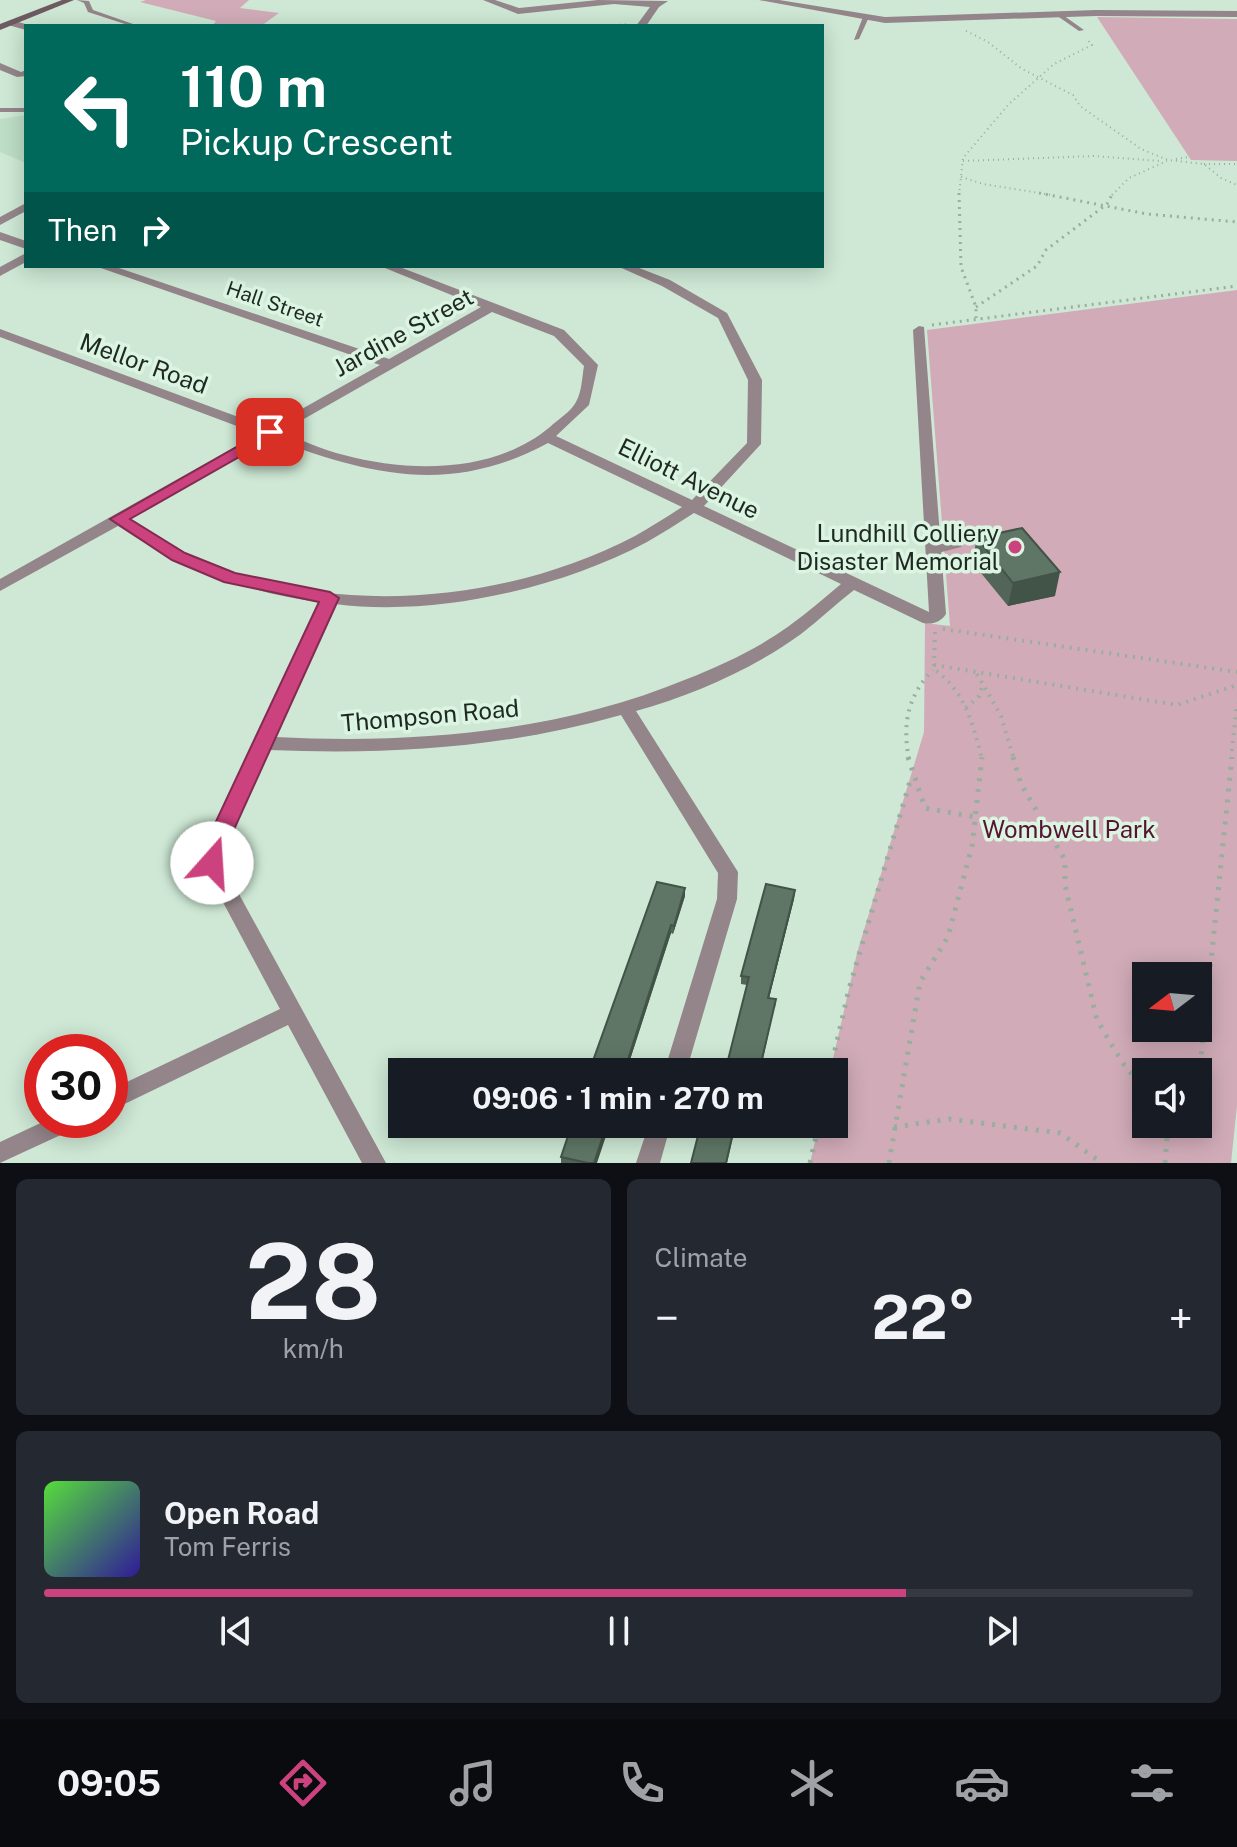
<!DOCTYPE html>
<meta charset="utf-8">
<style>
:root{--surface:#171b24;--page:#242831;--text:#f1f3f6;--muted:#9ea1a6;--line:#363941;--accent:#cb427e}
body{margin:0;font-family:"Public Sans",sans-serif;background:var(--page);color:var(--text);height:100vh;display:flex;flex-direction:column;font-size:30px;white-space:nowrap}
*{box-sizing:border-box;margin:0}
p{font-size:26px;color:var(--muted)}
.icon{flex:none;width:44px;height:44px;fill:none;stroke:currentColor;stroke-width:2;stroke-linecap:round;stroke-linejoin:round}
.map{position:relative;height:1163px;overflow:hidden}
.drawer{display:flex;flex-direction:column;gap:16px;padding:16px;background:#0d0f14;flex:1}
.drawer>*{flex:none}
.top-card{position:absolute;left:24px;top:24px;width:800px;height:244px;border-radius:0px;box-shadow:0 4px 20px #0003;background:#00695c;color:#fff;overflow:hidden}
.needle{width:52px;rotate:254deg}
.fabs{position:absolute;left:1132px;top:962px;display:grid;gap:16px}
.fabs a{display:grid;place-items:center;width:80px;height:80px;border-radius:0px;background:var(--surface);box-shadow:0 4px 20px #0003;font-size:40px}
.speed{position:absolute;left:24px;top:1034px;display:flex;gap:16px;font-size:40px;font-weight:700;text-align:center}
.speed>*{display:grid;place-content:center;width:104px;height:104px;border-radius:50%;background:var(--surface);box-shadow:0 4px 20px #0003;line-height:1}
.speed .limit{border:12px solid #d22;background:#fff;color:#111}
.pin{position:absolute;display:grid;place-items:center;width:68px;height:68px;color:#fff;margin:-34px;border-radius:16px;box-shadow:0 4px 12px #0006}
.me{position:absolute;width:88px;margin:-44px;rotate:19deg;stroke-linejoin:round;filter:drop-shadow(0 0 6px #0008)}
.turn{display:flex;align-items:center;gap:28px;height:168px;padding:0 24px;font-size:36px}
.turn .icon{width:104px;height:104px;stroke-width:2.5}
.turn b{display:block;font-size:56px;line-height:68px}
.then{display:flex;align-items:center;height:76px;padding:0 24px;background:#0003;gap:16px;font-size:30px}
.big{font-size:60px;font-weight:700;line-height:1.1}
.drawer .widget{flex:1;display:flex;flex-direction:column;justify-content:center;gap:12px;min-width:0;padding:0 28px;border-radius:12px;background:var(--page)}
.drawer .dial{align-items:center;gap:0}
.dial b{font-size:104px;line-height:1}
.song{display:flex;align-items:center;gap:24px}
.cover{width:96px;height:96px;border-radius:12px;background:linear-gradient(135deg,hsl(110 70% 55%),hsl(250 70% 35%))}
.played{height:8px;border-radius:4px;background:linear-gradient(90deg,var(--accent) 75%,var(--line) 75%)}
.keys{display:flex;justify-content:space-around;direction:ltr}
.heat{display:flex;justify-content:space-between;align-items:center;font-size:44px;direction:ltr}
.drawer .tiles{flex:1;display:grid;gap:16px;grid-template-columns:1fr 1fr}
.widget:last-child{grid-column:span 2}
.trip{position:absolute;left:388px;top:1058px;width:460px;height:80px;border-radius:0px;background:var(--surface);box-shadow:0 4px 20px #0003;font-weight:700;line-height:80px;text-align:center}
.tab-bar{display:flex;height:128px;justify-content:space-around;align-items:center;background:#090b0e;color:var(--muted)}
.tab-bar .icon{width:56px;height:56px}
.tab-bar .selected{color:var(--accent)}
.tab-bar b{font-size:36px;color:var(--text)}
.map>svg:first-child{display:block}
.built{fill:#bdddc6}
.green{fill:#d1acb8;fill-rule:evenodd}
.lines{fill:none;stroke-linecap:round;stroke-linejoin:round}
.path-far3{stroke:#98ae9e;stroke-width:2;stroke-dasharray:1 4;stroke-linecap:butt}
.path-far2{stroke:#98ae9e;stroke-width:3;stroke-dasharray:2 5;stroke-linecap:butt}
.path-far1{stroke:#98ae9e;stroke-width:4;stroke-dasharray:2 6;stroke-linecap:butt}
.path{stroke:#98ae9e;stroke-width:5;stroke-dasharray:3 8;stroke-linecap:butt}
.lane{fill:#938589;fill-rule:evenodd}
.street{fill:#938589;fill-rule:evenodd}
.secondary{fill:#6d5b61;fill-rule:evenodd}
.wall{fill:#526558}
.shaded-wall{fill:#425347}
.building{fill:#5f7666;stroke:#425347;stroke-width:2}
.route{fill:#cb427e;stroke:#842b52;stroke-width:2}
.poi-dot{fill:#cb427e;stroke:#dbf5e2;stroke-width:3}
.labels{text-anchor:middle;dominant-baseline:central;stroke-width:7;stroke-linejoin:round;paint-order:stroke}
.far-street-label{font-size:20px;fill:#1f2922;stroke:#dbf5e2}
.street-label{font-size:24px;fill:#1f2922;stroke:#dbf5e2}
.poi-label{font-size:24px;fill:#1f2922;stroke:#dbf5e2;text-anchor:end}
.park-label{font-size:24px;fill:#551431;stroke:#dbf5e2}
</style>
<div class="map">
<svg width="1237" height="1163" viewBox="0 0 1237 1163">
<rect width="100%" height="100%" fill="#cee8d5"/>
<path class="built" d="M26,115V163L0,152V119Z"/>
<path class="green" d="M146,0H249L240,8L279,13L261,26H212L216,21L140,2Z
M1097,17L1237,19V161L1191,160Z
M1237,290V1106L1231,1163H810L819,1124H834V1072H830L857,953L924,732L925,623L950,626L927,330ZM1146,976H1198V1028H1146ZM1146,1072H1198V1124H1146Z"/>
<g class="lines">
<path class="path-far3" d="M600,26L629,24
M966,31L988,42L1022,69L1073,95L1080,106L1141,149L1168,160L1204,164L1221,178L1237,185
M1176,159L1189,157
M963,161L1094,156L1160,161
M1204,164H1237
M961,177L983,184L1052,195
M959,195L963,158L1009,104L1054,64L1092,45L1087,39
M1112,195L1129,178L1167,161"/>
<path class="path-far2" d="M959,193L961,267L976,307V318
M1039,193L1147,214L1237,222
M976,307L1037,266L1046,250L1107,204L1113,193
M932,325L1237,286"/>
<path class="path-far1" d="M943,629L1237,672
M935,632L934,669C965,691 973,724 982,759
M934,665L1177,705L1237,685
M977,674L1001,716L1014,759
M966,708L979,696L983,684
M909,759C902,724 908,695 933,670
M1231,759L1237,703"/>
<path class="path" d="M908,757L925,808L975,817
M1013,757L1021,784L1065,860V885L1097,1020L1122,1062L1146,1092
M830,1072L849,989L911,778
M1198,1087L1232,757
M894,1127L949,1119L1060,1133L1102,1163
M810,1163L819,1124
M889,1163L920,982L948,937L972,846L982,757
M1165,1163L1168,1124"/>
<path class="lane" d="M77,0L89,1L93,10L133,24L128,25L88,12L84,3Z
M1056,13H1060L1084,30L1079,31L1056,15Z
M866,15L869,17L859,39L854,40L863,17Z
M0,108H26V112H0Z
M957,540L961,541L963,544L961,547L934,554L928,550L930,547Z"/>
<path class="street" d="M483,0H495L519,8L598,0L668,1L659,7L646,26H636L650,7L614,4L518,14Z
M759,0H779L885,17L1096,10L1237,11V17L1096,16L885,23Z
M11,20L29,25L30,26H26V30L8,25L7,23Z
M0,63L21,72L26,70V76L17,77L0,70Z
M26,203V211L0,225V217Z
M0,232L26,241V249L0,240Z
M26,253V262L0,276V267Z
M95,266H113L389,359L481,307L380,266H397L564,330L598,365L589,405L556,436L692,500L747,443L748,380L718,318L662,286L617,266H634L670,280L727,313L762,380L761,444L704,506L929,612L913,330L919,326L924,327L946,614C941,622 932,625 923,623L854,590C836,604 819,620 801,634C753,669 693,695 636,711L738,872L737,899L686,1072H664L717,899L718,873L621,715C505,748 389,755 269,750L225,847L222,863L386,1163H362L288,1025L110,1111V1090L280,1009L202,863L205,847L320,602C246,593 180,567 118,526L0,591V579L258,434L0,337V329L268,428L380,365ZM492,312L554,336L584,366C582,377 582,391 576,402C571,412 558,419 550,427C495,473 411,473 344,455C323,450 302,440 281,432ZM271,438C368,475 451,496 548,443L682,507C667,517 651,527 635,536C516,598 366,614 237,575C199,563 162,541 129,519ZM694,513L841,584C824,598 807,613 789,626C759,648 722,665 687,679C556,733 415,744 275,737L335,604C435,617 559,589 647,542C663,533 678,523 694,513Z
M47,1120H81L78,1127L0,1163V1142Z
M649,1124H671L660,1163H636Z"/>
<path class="secondary" d="M62,0H74L0,30V24Z"/>
</g>
<path class="wall" d="M977,538L1055,596L1008,606L972,562Z
M685,888V896L673,934L671,933L626,1072H589Z
M795,890L794,899L769,998L776,999L775,1008L747,985L741,984V976Z
M561,1157L597,1163H561Z"/>
<path class="shaded-wall" d="M1060,572L1055,596L1008,606L1013,583Z
M685,888V896L673,934L674,926Z
M795,890L794,899L767,1006L768,998Z
M671,925V933L626,1072H624Z
M776,999L760,1072H759Z
M607,1124H610L597,1163H594Z
M735,1124H736L727,1163H726Z"/>
<path class="building" d="M1022,528L1060,572L1013,583L977,538Z
M657,882L685,888L674,926L671,925L624,1072H589Z
M766,884L795,890L768,998L776,999L759,1072H725L749,977L741,976Z
M572,1124H607L594,1163H588L561,1157Z
M701,1124H735L726,1163H691Z"/>
<path class="route" d="M270,428L278,432L276,436L130,519L185,553L235,573L330,592L339,598L226,847L220,869L212,872L204,869L201,863L204,847L319,602L224,582L172,560L110,519Z"/>
<circle class="poi-dot" cx="1015" cy="547" r="8"/>
<g class="labels">
<g class="far-street-label">
<text transform="translate(275 304) rotate(19)">Hall Street</text>
</g>
<g class="street-label">
<text transform="translate(403 332) rotate(-29)">Jardine Street</text>
<text transform="translate(144 363) rotate(20)">Mellor Road</text>
<text transform="translate(689 478) rotate(26)">Elliott Avenue</text>
<text transform="translate(430 715) rotate(-5)">Thompson Road</text>
</g>
<g class="poi-label">
<text x="999" y="533">Lundhill Colliery<tspan x="999" dy="28">Disaster Memorial</tspan></text>
</g>
<g class="park-label">
<text x="1069" y="829">Wombwell Park</text>
</g>
</g>
</svg>
<div class="fabs">
<a><svg class="needle" viewBox="-14 -14 28 28"><path d="M0-13l5 13h-10z" fill="#e53935"/><path d="M0 13l5-13h-10z" fill="#9ea1a6"/></svg></a>
<a><svg class="icon" aria-label="sound" viewBox="0 0 24 24"><path d="M4 9h4l5-4v14l-5-4H4zM17 9q2 3 0 6"/></svg></a>
</div>
<div class="speed"><div class="limit">30</div></div>
<div class="pin" style="left:270px;top:432px;background:#d93025"><svg class="icon" aria-label="arrive" viewBox="0 0 24 24"><path d="M6 21V4h12l-3 4 3 4H6"/></svg></div>
<svg class="me" style="left:212px;top:863px" viewBox="-20 -20 40 40"><circle r="19" fill="#fff"/><path d="M0-13L10 11 0 6-10 11z" fill="#cb427e"/></svg>
<div class="trip">09:06 · 1 min · 270 m</div>
<div class="top-card">
<div class="turn"><svg class="icon" aria-label="left" viewBox="0 0 24 24"><path d="M17 20v-9H6M10 6l-5 5 5 5"/></svg><div><b>110 m</b>Pickup Crescent</div></div>
<div class="then">Then<svg class="icon" aria-label="right" viewBox="0 0 24 24"><path d="M7 20v-9h11M14 6l5 5-5 5"/></svg></div>
</div>
</div>
<section class="drawer">
<div class="tiles">
<div class="widget dial"><b>28</b><p>km/h</p></div>
<div class="widget"><p>Climate</p>
<div class="heat"><a>−</a><b class="big">22°</b><a>+</a></div>
</div>
<div class="widget">
<div class="song"><i class="cover"></i><div><b>Open Road</b><p>Tom Ferris</p></div></div>
<div class="played"></div>
<div class="keys"><svg class="icon" aria-label="previous" viewBox="0 0 24 24"><path d="M18 5L8 12l10 7zM5 5v14"/></svg><svg class="icon" aria-label="pause" viewBox="0 0 24 24"><path d="M8 5v14M16 5v14"/></svg><svg class="icon" aria-label="next" viewBox="0 0 24 24"><path d="M6 5l10 7-10 7zM19 5v14"/></svg></div>
</div>
</div>
</section>
<nav class="tab-bar">
<b>09:05</b>
<svg class="icon selected" aria-label="directions" viewBox="0 0 24 24"><path d="M12 3l9 9-9 9-9-9zM9 14v-3h6M13 9l2 2-2 2"/></svg>
<svg class="icon" aria-label="music" viewBox="0 0 24 24"><path d="M9 18V5l10-2v13"/><circle cx="6" cy="18" r="3"/><circle cx="16" cy="16" r="3"/></svg>
<svg class="icon" aria-label="phone" viewBox="0 0 24 24"><path d="M5 4h4l2 5-3 2q2 4 5 5l2-3 5 2v4C11 20 4 13 5 4z"/></svg>
<svg class="icon" aria-label="climate" viewBox="0 0 24 24"><path d="M12 3v18M4 7l16 10M4 17L20 7"/></svg>
<svg class="icon" aria-label="car" viewBox="0 0 24 24"><path d="M5 17H2v-5l4-1 3-4h7l3 4 3 1v5h-3M9 17h6M6 11h13"/><circle cx="7" cy="17" r="2"/><circle cx="17" cy="17" r="2"/></svg>
<svg class="icon" aria-label="filters" viewBox="0 0 24 24"><path d="M4 7h16M4 17h16"/><circle cx="9" cy="7" r="2"/><circle cx="15" cy="17" r="2"/></svg>
</nav>
